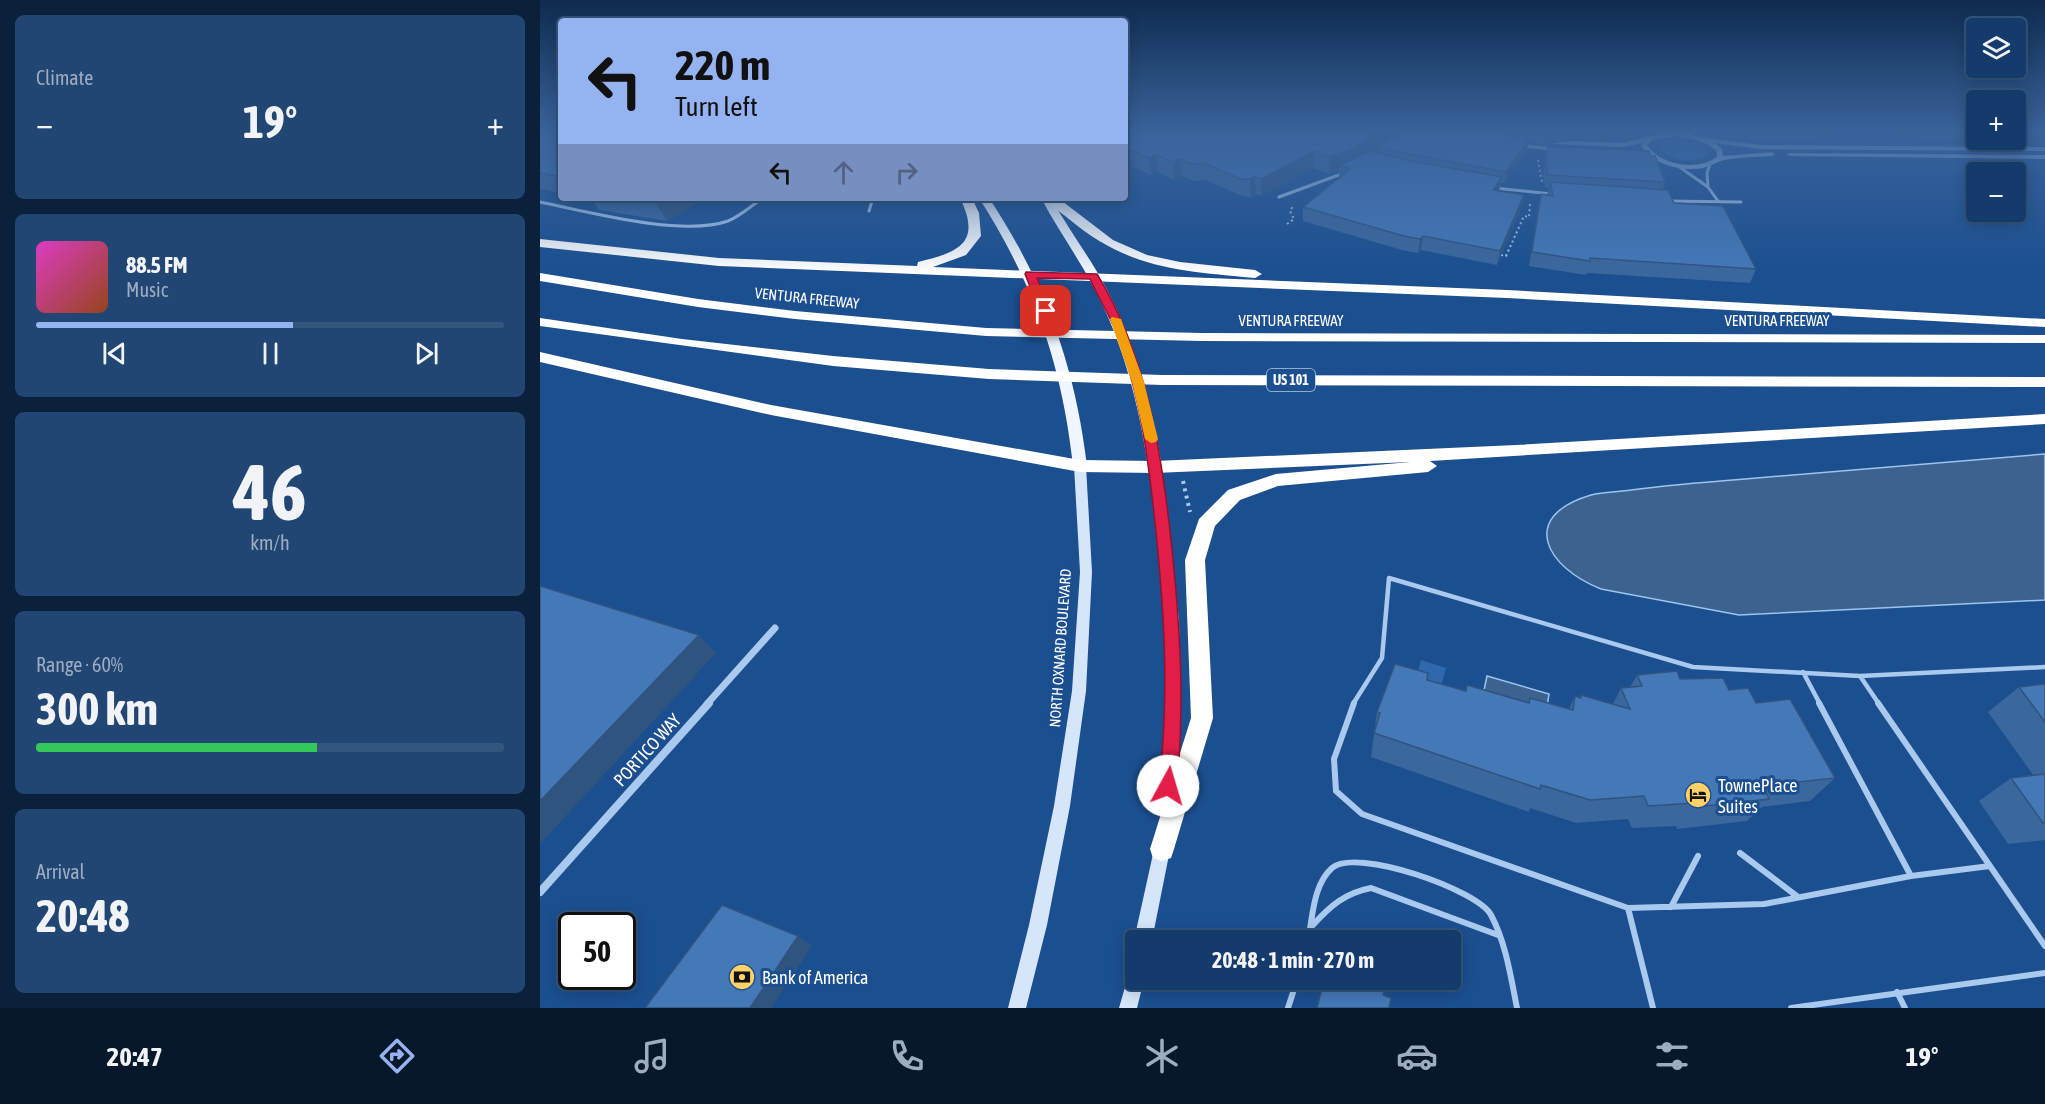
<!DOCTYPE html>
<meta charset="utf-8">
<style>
:root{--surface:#143b6b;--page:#214673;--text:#f1f3f6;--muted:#9dadc1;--line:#33557e;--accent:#95b2f1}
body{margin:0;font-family:"Asap Condensed",sans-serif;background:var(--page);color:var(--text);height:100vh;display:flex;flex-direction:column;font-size:22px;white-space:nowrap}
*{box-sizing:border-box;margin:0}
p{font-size:20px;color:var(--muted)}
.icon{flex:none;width:33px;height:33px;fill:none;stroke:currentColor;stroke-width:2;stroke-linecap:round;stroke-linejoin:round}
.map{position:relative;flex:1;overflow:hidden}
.details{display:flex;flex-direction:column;gap:15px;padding:15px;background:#0b203b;width:540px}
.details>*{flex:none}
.top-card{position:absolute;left:18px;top:18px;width:570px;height:183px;border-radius:6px;box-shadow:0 3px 15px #0003,0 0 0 2px var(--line);background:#95b2f1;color:#111;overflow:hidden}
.fabs{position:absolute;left:1426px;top:18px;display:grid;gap:12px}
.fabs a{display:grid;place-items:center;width:60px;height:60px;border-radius:6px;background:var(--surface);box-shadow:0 3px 15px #0003,0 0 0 2px var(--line);font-size:30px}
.speed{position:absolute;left:18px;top:912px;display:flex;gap:12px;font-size:30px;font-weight:700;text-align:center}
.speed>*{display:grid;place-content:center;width:78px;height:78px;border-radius:50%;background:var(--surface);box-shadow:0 3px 15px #0003,0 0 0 2px var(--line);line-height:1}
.speed .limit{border:3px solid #111;border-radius:9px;background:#fff;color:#111}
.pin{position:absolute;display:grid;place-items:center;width:51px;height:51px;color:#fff;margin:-26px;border-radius:12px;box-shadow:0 3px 9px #0006}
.me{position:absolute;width:66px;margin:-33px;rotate:6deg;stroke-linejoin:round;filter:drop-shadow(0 0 4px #0008)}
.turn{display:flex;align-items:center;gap:21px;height:126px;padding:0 18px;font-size:27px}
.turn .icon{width:78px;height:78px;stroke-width:2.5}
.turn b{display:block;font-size:42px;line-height:51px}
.lanes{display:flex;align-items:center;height:57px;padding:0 18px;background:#0003;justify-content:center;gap:30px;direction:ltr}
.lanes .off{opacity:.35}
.big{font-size:45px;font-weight:700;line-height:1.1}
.details .card{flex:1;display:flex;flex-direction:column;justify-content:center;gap:9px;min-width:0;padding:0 21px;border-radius:9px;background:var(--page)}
.details .dial{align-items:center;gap:0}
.dial b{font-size:78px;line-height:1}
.song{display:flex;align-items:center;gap:18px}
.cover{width:72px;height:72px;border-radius:9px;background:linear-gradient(135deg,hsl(310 70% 55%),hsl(20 70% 35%))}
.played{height:6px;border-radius:3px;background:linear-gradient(90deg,var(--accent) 55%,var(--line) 55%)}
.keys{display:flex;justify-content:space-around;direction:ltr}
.heat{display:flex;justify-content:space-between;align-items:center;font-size:33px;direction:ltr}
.charge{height:9px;border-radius:4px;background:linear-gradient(90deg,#34c759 60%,var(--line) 0)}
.trip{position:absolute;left:585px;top:930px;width:336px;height:60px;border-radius:6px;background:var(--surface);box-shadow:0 3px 15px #0003,0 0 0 2px var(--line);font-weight:700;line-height:60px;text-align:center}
.menu{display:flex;height:96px;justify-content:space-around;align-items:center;background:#08182b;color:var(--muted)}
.menu .icon{width:42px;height:42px}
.menu .active{color:var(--accent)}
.menu b{font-size:27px;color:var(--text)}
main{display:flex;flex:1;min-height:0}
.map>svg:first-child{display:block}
.green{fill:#2e69ad}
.water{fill:#3c6290;stroke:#9cc4f0;stroke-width:1.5}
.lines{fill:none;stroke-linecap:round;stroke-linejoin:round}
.path-far1{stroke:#a9c9ee;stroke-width:2;stroke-dasharray:2 3;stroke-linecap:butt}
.path{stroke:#a9c9ee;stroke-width:4;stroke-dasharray:3 4.5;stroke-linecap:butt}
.service-far2{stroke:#a9c9ee;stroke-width:3}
.service-far1{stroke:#a9c9ee;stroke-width:4.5}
.service{stroke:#a9c9ee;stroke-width:6}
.minor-far2{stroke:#a9c9ee;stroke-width:4}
.minor-far1{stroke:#a9c9ee;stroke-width:7}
.minor{stroke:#a9c9ee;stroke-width:8}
.tertiary{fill:#a9c9ee;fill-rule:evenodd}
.secondary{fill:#d6e6fa;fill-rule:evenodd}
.primary{fill:#f0f6ff;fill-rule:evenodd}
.motorway{fill:#fff;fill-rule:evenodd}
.wall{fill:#3a679d}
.shaded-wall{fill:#305480}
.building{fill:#4478b7;stroke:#305480;stroke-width:1.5}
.route{fill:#e11d48;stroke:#92132f;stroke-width:1.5}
.slow{fill:#f59e0b}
.labels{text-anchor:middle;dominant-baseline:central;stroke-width:6;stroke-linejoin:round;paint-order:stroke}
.shield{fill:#1b4f8f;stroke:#bbcadd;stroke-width:1.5}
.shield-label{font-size:14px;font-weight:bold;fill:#fff}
.street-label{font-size:15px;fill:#fff;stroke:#1b4f8f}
.near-street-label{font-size:18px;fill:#fff;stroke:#1b4f8f}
.near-poi-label{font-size:18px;fill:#fff;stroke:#1b4f8f;text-anchor:start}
</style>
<main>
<section class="details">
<div class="card"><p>Climate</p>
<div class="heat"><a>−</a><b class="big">19°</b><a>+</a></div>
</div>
<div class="card">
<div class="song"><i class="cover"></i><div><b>88.5 FM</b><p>Music</p></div></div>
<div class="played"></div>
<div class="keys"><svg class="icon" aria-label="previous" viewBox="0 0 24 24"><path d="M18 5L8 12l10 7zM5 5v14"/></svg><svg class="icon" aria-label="pause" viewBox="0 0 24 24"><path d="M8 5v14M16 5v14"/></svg><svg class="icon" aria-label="next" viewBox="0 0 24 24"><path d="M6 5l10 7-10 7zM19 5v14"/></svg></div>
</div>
<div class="card dial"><b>46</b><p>km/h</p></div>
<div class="card"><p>Range · 60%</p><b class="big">300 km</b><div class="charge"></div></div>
<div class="card"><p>Arrival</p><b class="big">20:48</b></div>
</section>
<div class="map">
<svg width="1505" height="1008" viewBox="0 0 1505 1008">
<rect width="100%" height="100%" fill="#1b4f8f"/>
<path class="green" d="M1136,140L1158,144L1169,153L1168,156C1154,164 1130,161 1119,148L1123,142Z
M881,660L906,668L899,694L874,687Z"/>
<path class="water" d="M1505,454V600L1199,615L1061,589C1007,568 977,517 1051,495C1064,492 1078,492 1091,490C1129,485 1167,482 1205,479C1305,470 1405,462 1505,454Z
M947,676L1009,694L1006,713L943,695Z"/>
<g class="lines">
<path class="path-far1" d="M998,160L1002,182
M747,224L754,219L750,211L753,206
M961,255L966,256L984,216L989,217L990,204"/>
<path class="path" d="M643,481L650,512"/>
<path class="service-far2" d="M1138,166L1168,187L1167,173L1170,164
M1168,187L1178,201
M955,188L1012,194
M739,197L804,173
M1128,201L1201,202
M0,202C49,212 142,237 188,221C201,216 212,205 223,198
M329,211L333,198"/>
<path class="service-far1" d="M1263,672L1280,704
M1320,676L1505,667
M813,704L842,658L849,578L1153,667L1320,676L1339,704"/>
<path class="service" d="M814,703L794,759L796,791L822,814L1088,908L1113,1008
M1338,703L1450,866
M1200,853L1258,897
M1371,876L1450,866L1505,946
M1131,907L1158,856
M1088,908L1224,904L1371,876L1279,703
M773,925C790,906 805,893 831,888L958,935
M768,940C773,916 773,885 792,868C816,847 938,890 951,915C966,943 971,978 977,1008
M1357,992L1365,1008
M748,1008L757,980
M1251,1008L1505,973"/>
<path class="minor-far2" d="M1145,132L1150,136"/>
<path class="minor-far1" d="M167,704L235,628"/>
<path class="minor" d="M0,892L169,703"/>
<path class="tertiary" d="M1137,132L1165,138L1220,145L1505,147V151L1220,149L1175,143L1182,149L1183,156L1232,152L1235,154L1232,156C1216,157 1200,157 1185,160C1178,161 1171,166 1163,168C1143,172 1111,165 1101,145L1103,143L1082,147L1011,144L1008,142L1011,140L1082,143L1110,136ZM1137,136C1151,138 1164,141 1176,150L1177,157C1157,171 1121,166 1107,145L1112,140Z
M976,143L1020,148L1023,150L1020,152L974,146L973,145Z
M1248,153L1505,155V159L1250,156L1247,154Z"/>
<path class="secondary" d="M540,462L546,466L552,572L546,691L530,806L507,925L486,1008H468L489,925L514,806L532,691L540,572L534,466Z
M615,463L621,467L639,620L641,724L634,807L632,813L626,815L620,813L618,807L627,724L625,620L609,467Z
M623,837L629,839L631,845L612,940H596V943L594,940L615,845L617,839Z
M596,967V980H604L597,1008H579L590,970Z"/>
<path class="primary" d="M439,198H449C505,283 535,365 547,466L545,470L540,471L533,466C522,365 494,284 439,198Z
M501,198H511C528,229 550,257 566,288C596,344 612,405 622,467L620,471H610L608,467C599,404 583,342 553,286C537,256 517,228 501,198Z"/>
<path class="motorway" d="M420,198H432L439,213L441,236L426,255L393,267L967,290L1505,319V327L967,298L179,266L0,247V239L179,258L377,266L378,262C419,252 442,243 420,198Z
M504,198H518L573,240L607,255L640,262L715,270L722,274L715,278C641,271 588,269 529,219C521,212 511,206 504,198Z
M0,273L158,299L255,311L446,328L662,333L1505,335V343L662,341L446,336L255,319L158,307L0,281Z
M0,318L142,339L293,356L449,369L622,375L1505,377V387L622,385L449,379L293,366L0,326Z
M0,352L231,405L540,460L615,461L976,445L1505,414V424L890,461L897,466L888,472L738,486L700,500L675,526L665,560L673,718L634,849L631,858L622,861L613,858L610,849L651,718L645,560L659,519L688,490L736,474L870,462L615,473L540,472L231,415L0,362Z"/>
</g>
<path class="wall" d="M0,132H21V193L0,189Z
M585,132L857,135L879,132H1095L1009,144L996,143L995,138L992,142H988L986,150L964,183H961L959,191L984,195L981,209L957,265L881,250L878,253L862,250L763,221V207L799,178V170L789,174L774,168L721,196L716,194L711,197L702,196L666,180L654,181L642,176L634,180L618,172L611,175L593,167L587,170H585Z
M1184,132H1289L1287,136L1243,139L1186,135Z
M1359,132H1437V138L1378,137L1374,134H1361Z
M1008,147L1125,182L1123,189L1134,203L1216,269L1210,283L1047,273L1046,275L989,266L998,208L1001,194L1007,195L1009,188H1005L1003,175Z
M49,198H165L127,221L59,210L52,199Z
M1097,675L1140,679L1189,690L1216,703L1295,778L1270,801L1222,807L1207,821L1137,829L1136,826L1092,828L1088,819L1036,823L990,808L989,812L831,757L837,712L887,680L926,691L927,685L988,702L990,698L1029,709L1035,696L1040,697L1041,695L1073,704L1081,688L1090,687Z
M1505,684V840L1468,844L1439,801L1471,778L1494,776L1448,712L1479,687Z"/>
<path class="shaded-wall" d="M839,132H857V136L814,165H800L799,170L789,174V157Z
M994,132H996L995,138L992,142Z
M1021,132H1095L1009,144L1012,133Z
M989,140L986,150L964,183L966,172Z
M591,150L593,167L587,170L585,153Z
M774,151V168L721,196V179Z
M616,155L618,172L611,175L609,158Z
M640,159L642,176L634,180L633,162Z
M715,176L716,194L711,197L710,179Z
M962,177L959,190L951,203L953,190Z
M984,195L981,209L957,265L960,251Z
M125,198H165L127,221L116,203Z
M883,236L881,250L878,253L880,239Z
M159,635L176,653L0,844V801Z
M258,936L272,946L231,1008H210Z"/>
<path class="building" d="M0,132H21V177L0,173Z
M585,132H839L815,148L789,157L774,151L721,179L715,176L710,179H701L664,163L652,164L640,159L633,162L616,155L609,158L591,150L585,153Z
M861,132H952L989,140L966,172L838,148Z
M998,132H1021L1012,133Z
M1008,147L1109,151L1111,156H1115L1125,182L1008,175L1006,162Z
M830,151L876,162L962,177L953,190L984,195L960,251L883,236L880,239L864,236L763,207L810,169L800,165Z
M1010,182L1128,190L1134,203L1183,206L1216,269L1050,258V261L992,252L1001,194L1013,196Z
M86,198H125L116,203Z
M0,586L159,635L0,801Z
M855,664L888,673L887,680L926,691L927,685L989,703L990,698L1033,710L1035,696L1041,698V695L1090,709L1081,688L1102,686L1097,675L1137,671L1140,679L1183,678L1189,690L1208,688L1216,703L1250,699L1295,778L1223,786L1229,799L1156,807L1155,803L1108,806L1104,796L1050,800L1001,785L1000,789L834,733L840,713L837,712Z
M1505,684V722L1479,687Z
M1505,774V822L1503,823L1471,778Z
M182,905L258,936L210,1008H105Z
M784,980H827L845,986L843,995L851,998L849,1008H777Z"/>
<linearGradient id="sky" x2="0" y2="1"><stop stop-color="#0f2b4f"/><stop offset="0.48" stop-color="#39639b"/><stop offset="1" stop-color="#39639b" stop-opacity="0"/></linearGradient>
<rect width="1505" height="273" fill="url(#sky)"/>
<path class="route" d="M486,272L557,274C606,354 621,448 631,540C640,624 645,702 637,786L635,793L628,795L622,793L619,786C629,699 625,620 616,532C609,465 601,395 576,332C569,314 558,297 550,279L497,278L511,311L506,315L500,311L485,274Z"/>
<path class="slow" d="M572,317L581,319L604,382L618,439L616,442L611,443L605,439L592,382L570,319Z"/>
<defs>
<g id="hotel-disc" transform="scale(1.35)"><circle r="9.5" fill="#ffd166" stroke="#1b4f8f"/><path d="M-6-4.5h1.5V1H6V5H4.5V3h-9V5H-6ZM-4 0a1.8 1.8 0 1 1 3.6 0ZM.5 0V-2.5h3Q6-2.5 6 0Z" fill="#111"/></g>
<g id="bank-disc" transform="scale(1.35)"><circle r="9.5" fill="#ffd166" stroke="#1b4f8f"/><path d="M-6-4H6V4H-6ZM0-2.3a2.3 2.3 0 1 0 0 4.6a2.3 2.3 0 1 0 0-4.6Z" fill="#111"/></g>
</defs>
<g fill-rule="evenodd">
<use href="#hotel-disc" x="1158" y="795"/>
<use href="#bank-disc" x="202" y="977"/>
</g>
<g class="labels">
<rect class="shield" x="727" y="369" width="48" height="22" rx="4.5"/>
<g class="shield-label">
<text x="751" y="380">US 101</text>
</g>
<g class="street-label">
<text transform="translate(267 298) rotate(6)">VENTURA FREEWAY</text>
<text x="751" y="320">VENTURA FREEWAY</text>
<text x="1237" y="320">VENTURA FREEWAY</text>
<text transform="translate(520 648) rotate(-86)">NORTH OXNARD BOULEVARD</text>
</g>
<g class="near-street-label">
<text transform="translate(107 750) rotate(-48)">PORTICO WAY</text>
</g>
<g class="near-poi-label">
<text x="1178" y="785">TownePlace<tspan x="1178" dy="21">Suites</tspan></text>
<text x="222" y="977">Bank of America</text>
</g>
</g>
</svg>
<div class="fabs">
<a><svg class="icon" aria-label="layers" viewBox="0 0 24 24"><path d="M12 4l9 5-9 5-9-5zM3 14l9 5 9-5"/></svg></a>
<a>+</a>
<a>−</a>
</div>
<div class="speed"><div class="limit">50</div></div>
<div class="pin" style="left:506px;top:311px;background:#d93025"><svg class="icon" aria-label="arrive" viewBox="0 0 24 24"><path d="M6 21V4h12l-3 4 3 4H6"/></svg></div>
<svg class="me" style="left:628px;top:786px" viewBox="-20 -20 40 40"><circle r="19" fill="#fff"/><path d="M0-13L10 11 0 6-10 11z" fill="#e11d48"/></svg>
<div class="trip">20:48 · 1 min · 270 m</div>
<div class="top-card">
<div class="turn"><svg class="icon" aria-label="left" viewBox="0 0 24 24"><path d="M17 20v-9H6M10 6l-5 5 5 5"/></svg><div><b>220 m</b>Turn left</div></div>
<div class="lanes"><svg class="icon" aria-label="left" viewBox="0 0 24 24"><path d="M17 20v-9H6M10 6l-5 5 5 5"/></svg><svg class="icon off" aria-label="ahead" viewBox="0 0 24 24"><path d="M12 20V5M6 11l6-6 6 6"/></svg><svg class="icon off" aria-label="right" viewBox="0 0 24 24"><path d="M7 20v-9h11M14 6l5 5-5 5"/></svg></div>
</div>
</div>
</main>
<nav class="menu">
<b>20:47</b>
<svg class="icon active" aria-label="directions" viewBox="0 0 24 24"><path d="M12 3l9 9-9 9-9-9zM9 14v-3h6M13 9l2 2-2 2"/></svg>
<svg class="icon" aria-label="music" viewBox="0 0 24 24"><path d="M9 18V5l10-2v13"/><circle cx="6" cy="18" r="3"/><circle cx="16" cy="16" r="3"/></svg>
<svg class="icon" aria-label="phone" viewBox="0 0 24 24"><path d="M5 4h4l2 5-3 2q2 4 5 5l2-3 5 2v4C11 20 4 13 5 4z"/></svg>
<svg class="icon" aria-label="climate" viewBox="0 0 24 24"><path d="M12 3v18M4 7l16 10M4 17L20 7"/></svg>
<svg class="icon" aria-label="car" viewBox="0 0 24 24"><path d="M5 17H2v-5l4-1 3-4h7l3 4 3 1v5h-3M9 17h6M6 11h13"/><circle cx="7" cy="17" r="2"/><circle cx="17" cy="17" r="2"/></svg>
<svg class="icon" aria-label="filters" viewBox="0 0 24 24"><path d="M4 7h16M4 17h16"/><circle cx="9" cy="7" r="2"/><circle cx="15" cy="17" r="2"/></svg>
<b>19°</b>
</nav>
